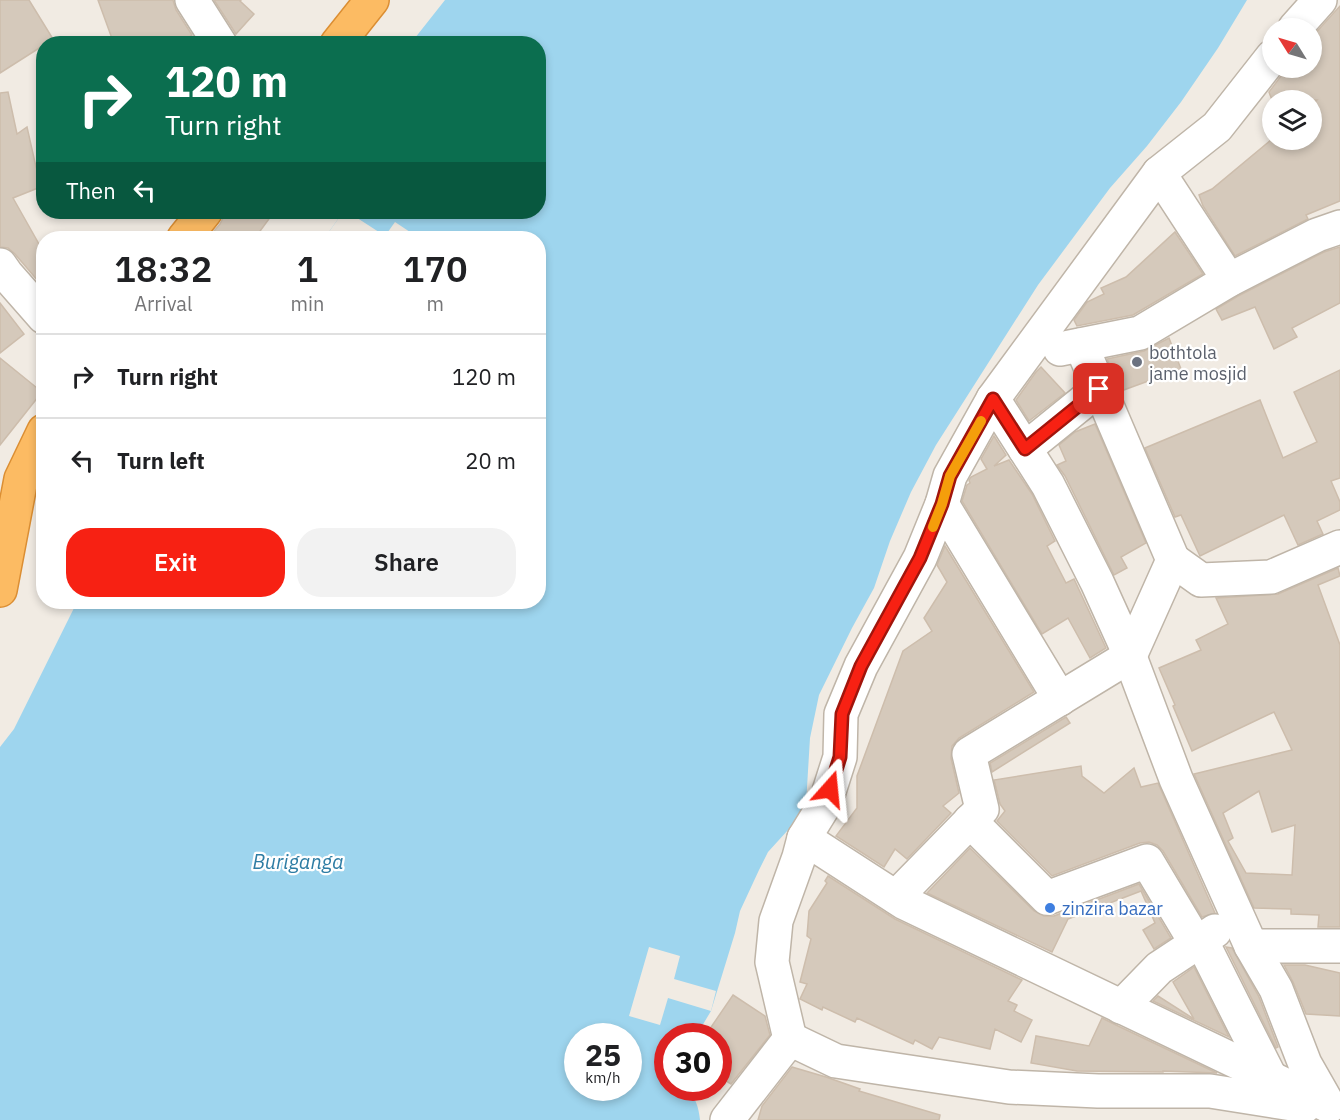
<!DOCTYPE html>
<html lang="en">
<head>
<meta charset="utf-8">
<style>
	:root { --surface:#fff; --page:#f2f2f2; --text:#202124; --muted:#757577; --line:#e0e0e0; --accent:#f72113 }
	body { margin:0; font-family:"IBM Plex Sans",sans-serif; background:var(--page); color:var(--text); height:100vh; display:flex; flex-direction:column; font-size:22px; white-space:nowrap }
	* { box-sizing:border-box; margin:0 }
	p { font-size:20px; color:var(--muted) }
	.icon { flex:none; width:33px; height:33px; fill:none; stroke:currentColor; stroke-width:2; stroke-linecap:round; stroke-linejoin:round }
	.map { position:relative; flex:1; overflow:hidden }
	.panel { position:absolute; left:36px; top:231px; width:510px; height:378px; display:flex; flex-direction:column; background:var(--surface); border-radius:24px; box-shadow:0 3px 9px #0003 }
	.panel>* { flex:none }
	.guide { position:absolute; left:36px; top:36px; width:510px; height:183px; border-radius:24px; box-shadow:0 3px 9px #0003; background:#0b6e4f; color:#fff; overflow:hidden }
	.needle { width:39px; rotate:307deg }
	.fabs { position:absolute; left:1262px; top:18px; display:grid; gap:12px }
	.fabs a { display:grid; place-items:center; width:60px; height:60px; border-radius:50%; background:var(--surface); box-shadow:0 3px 9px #0003; font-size:30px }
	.speed { position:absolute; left:564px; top:1023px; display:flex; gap:12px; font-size:30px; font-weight:700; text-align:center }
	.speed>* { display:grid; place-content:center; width:78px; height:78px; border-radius:50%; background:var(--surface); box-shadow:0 3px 9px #0003; line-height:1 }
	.speed small { font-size:15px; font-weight:400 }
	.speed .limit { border:9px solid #d22; background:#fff; color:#111 }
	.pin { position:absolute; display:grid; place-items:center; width:51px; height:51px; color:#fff; margin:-26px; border-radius:12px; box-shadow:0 3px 9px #0006 }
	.me { position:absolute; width:66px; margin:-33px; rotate:18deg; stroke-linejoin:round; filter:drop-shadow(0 0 4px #0008) }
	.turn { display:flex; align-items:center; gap:21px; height:126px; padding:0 30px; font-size:27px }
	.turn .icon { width:78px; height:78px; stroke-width:2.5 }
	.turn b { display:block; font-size:42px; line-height:51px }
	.then { display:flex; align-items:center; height:57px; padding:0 30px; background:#0003; gap:12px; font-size:22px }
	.eta { display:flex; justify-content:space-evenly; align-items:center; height:102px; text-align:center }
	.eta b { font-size:36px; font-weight:600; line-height:42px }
	.cta { display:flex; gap:12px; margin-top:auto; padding:12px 30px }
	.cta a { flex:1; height:69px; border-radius:24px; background:var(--accent); color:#fff; font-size:24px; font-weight:600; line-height:69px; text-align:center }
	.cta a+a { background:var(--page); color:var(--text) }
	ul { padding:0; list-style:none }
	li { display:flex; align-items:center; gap:18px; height:84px; padding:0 30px; border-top:2px solid var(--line) }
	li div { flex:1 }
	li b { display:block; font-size:22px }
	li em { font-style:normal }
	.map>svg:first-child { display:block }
	.water { fill:#9ed5ee; fill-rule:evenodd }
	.pier { fill:#f1ebe3 }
	.building { fill:#d5c9bb; stroke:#cdbdac; stroke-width:1.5; fill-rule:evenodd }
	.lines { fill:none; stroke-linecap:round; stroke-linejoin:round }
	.minor-casing { stroke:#bfb5a8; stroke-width:36 }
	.highway-casing { stroke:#db8e33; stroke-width:36 }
	.minor { stroke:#fff; stroke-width:33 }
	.highway { stroke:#fcbb63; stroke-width:33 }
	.route-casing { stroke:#a1150c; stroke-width:15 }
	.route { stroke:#f72113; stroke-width:10 }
	.slow { stroke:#f59e0b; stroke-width:10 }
	.worship-dot { fill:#6b7280; stroke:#fff; stroke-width:2 }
	.shop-dot { fill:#3f7fe0; stroke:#fff; stroke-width:2 }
	.labels { text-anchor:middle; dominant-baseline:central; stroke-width:4.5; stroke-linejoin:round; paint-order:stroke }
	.worship-label { font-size:18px; fill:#5b616d; stroke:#fff; text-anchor:start }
	.shop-label { font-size:18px; fill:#366cbe; stroke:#fff; text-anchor:start }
	.water-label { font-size:20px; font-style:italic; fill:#2e7da4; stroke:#fff }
</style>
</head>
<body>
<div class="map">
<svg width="1340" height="1120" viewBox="0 0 1340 1120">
	<rect width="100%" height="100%" fill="#f1ebe3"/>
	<!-- water -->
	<path class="water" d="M445,0H1247L1218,48L1181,102L1147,146L1110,188L1038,285L936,445L911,492L890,541L874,588L852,628L819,695L810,738L806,804L788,830L768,852L759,870L740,911L735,933L711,1011L696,1036H668V1088C672,1088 678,1087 682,1088C695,1091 699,1109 700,1120H0V747L14,729L77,602H538V238H322L326,236L343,212H538V44L411,43ZM578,1036H628V1088H578Z"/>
	<!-- pier -->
	<g class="pier">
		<path d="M343,212H348L385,236L395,222L419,238H330L326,236Z"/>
		<path d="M649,947L680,956L674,979L716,991L711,1011L668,998L660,1025L629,1016Z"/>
	</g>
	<!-- building -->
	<g class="building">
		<path d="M0,0H29L53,39L44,44V45L0,73Z"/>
		<path d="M98,0H173L176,10L192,35L179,44H114Z"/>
		<path d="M214,0H241L240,1L254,14L236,34Z"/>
		<path d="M1340,6V201L1306,215L1308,219L1235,256L1203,206L1199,195L1212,189L1271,140H1311V106L1317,100H1272L1269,92L1287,68H1311V38Z"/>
		<path d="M8,92L17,134L27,127L36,167L43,186L13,198L44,253V288L15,254L8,248L0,247V93Z"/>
		<path d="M226,212H274L255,238H208L220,224Z"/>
		<path d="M1175,232L1203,274L1133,315L1077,326L1074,320L1087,302L1104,294L1101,288L1126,277Z"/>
		<path d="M1340,247V303L1292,328L1297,337L1274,349L1255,307L1222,320L1216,309L1238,296L1324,252Z"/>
		<path d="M0,303L24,334L0,353Z"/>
		<path d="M1169,338L1181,369L1121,391L1107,359L1144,351Z"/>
		<path d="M0,358L42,392L0,445Z"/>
		<path d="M1041,367L1065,393L1029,421L1016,400L1036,372Z"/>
		<path d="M1340,370V478L1331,481L1340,502V510L1317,521L1323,534L1298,545L1284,515L1200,556L1181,515L1175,517L1145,448L1260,400L1283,458L1317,442L1294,392Z"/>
		<path d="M1095,424L1146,543L1121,557L1127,568L1114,575L1065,476L1057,465L1066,461L1059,445L1075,432Z"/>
		<path d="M994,436L1006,455L994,466L1009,460L1032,494L1055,541L1047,546L1066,583L1074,579L1106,648L1090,658L1068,618L1042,634L962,501L967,485L970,483L969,480L971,477L987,469L981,459Z"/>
		<path d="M945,546L1034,692L959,738L952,746L951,758L959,793L943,806L951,813L907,859L895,849L884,867L836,836L857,808V776L903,651L932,631L924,618L947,582L937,565Z"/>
		<path d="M1338,568L1340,576L1318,585L1340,645V927H1318L1319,915L1291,914V909L1254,908L1194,774L1292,750L1274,712L1192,751L1173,706L1175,705L1159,668L1201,650L1196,640L1228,624L1216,598L1278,594ZM1259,791L1272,832L1295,825L1292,875L1246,873L1228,841L1233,838L1223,813Z"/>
		<path d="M1066,717L1070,723L992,772L990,763Z"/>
		<path d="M1081,766L1082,776L1104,793L1134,768L1141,787L1158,783L1215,913L1202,917L1163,851L1157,845L1149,842L1140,843L1052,876L997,821L1005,811L1000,804L994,780Z"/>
		<path d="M970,848L1034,911L1044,916H1054L1139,884L1171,938L1154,949L1143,930L1155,923L1141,891L1068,919L1052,952L927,893Z"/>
		<path d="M828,876L895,919L1022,980L1008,1001L1017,1005L1014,1011L1032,1020L1021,1042L995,1029L990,1049L939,1037L932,1049L915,1040L913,1044L857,1018L855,1022L823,1007L822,1010L800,999L807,984L800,982L811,939L807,936L809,911L827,883L825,881Z"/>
		<path d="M1226,947L1232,948L1259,997L1278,1047L1276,1048Z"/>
		<path d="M1284,965H1305L1340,973V1016L1306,1014L1293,982Z"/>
		<path d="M1194,967L1229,1037L1153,1001L1158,996L1194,1019L1173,982Z"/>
		<path d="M733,995L765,1016L770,1035L731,1084L718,1076V1036H705Z"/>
		<path d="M1102,1018L1116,1025L1217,1073L1163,1071V1072L1077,1071L1031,1063L1036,1036L1089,1046Z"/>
		<path d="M792,1067L826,1077L860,1089L859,1091L940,1115L939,1120H758L762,1106Z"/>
	</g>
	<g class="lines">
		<defs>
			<g id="minor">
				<path d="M192,0L220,44"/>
				<path d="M1295,28L1320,0"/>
				<path d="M1159,173L1229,280"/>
				<path d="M0,265L7,275L44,317"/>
				<path d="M1060,349L1140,333L1229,280L1317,235L1340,227"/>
				<path d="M993,399L1048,485L1097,582L1126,646L1176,779L1251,946L1276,989L1305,1064L1329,1106"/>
				<path d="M1025,449L1099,389"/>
				<path d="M942,504L1060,699"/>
				<path d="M1173,560L1201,580L1271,577L1340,547"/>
				<path d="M970,821L1047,898L1147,861L1196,943"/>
				<path d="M804,838L903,902L1329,1106"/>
				<path d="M896,897L982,809L969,754L1130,656L1173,560L1081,345"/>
				<path d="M1201,940L1271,1079"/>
				<path d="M1251,946H1340"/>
				<path d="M1121,1007L1159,968L1215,931"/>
				<path d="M790,1039L772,962L776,921L799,857L804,838L825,804L840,757L841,714L861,666L920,558L942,504L950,476L993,399L1159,173L1217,127L1272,57"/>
				<path d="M790,1039L836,1061L1009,1087L1098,1091H1210L1305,1106"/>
				<path d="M727,1120L790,1039"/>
			</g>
			<g id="highway">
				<path d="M337,44L372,0"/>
				<path d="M184,238L205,212"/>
				<path d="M0,590L21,479L44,431"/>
			</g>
		</defs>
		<!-- minor casing -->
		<use href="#minor" class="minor-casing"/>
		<!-- highway casing -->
		<use href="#highway" class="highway-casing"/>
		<!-- minor -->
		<use href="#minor" class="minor"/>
		<!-- highway -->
		<use href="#highway" class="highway"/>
	</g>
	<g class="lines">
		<defs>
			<path id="route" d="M830,789L840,757L842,714L861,666L920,558L942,504L950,476L993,399L1025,449L1099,389"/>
		</defs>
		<!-- route casing -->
		<use href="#route" class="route-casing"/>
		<!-- route -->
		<use href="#route" class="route"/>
		<!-- slow -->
		<path class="slow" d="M933,527L942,504L950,476L981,421"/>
	</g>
	<!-- markers -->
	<circle class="worship-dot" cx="1137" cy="362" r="6"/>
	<circle class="shop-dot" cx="1050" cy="908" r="6"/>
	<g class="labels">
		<!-- worship labels -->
		<g class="worship-label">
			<text x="1149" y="352">bothtola<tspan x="1149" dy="21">jame mosjid</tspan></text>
		</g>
		<!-- shop labels -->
		<g class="shop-label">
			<text x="1062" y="908">zinzira bazar</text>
		</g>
		<!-- water labels -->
		<g class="water-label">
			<text x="298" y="861">Buriganga</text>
		</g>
	</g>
</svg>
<div class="fabs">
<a><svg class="needle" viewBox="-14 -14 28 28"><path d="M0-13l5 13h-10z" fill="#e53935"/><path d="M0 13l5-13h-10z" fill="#757577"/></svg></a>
<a><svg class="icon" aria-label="layers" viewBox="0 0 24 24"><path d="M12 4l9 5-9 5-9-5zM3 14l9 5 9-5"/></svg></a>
</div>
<div class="speed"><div>25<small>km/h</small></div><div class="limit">30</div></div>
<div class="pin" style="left:1099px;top:389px;background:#d93025"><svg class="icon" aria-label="arrive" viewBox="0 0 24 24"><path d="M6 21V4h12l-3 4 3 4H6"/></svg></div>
<svg class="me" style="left:830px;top:789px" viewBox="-20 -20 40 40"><path d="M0-17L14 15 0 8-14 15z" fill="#f72113" stroke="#fff" stroke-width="4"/></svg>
<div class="guide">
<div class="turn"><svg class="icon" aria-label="right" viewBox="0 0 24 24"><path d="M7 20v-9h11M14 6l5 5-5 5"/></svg><div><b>120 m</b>Turn right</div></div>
<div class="then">Then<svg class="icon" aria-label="left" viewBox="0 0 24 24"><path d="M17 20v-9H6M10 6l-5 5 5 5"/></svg></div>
</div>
<section class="panel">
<div class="eta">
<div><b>18:32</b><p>Arrival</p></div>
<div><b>1</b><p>min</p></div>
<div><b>170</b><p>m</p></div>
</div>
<ul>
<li><svg class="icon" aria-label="right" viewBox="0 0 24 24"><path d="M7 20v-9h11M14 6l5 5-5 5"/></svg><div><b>Turn right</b></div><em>120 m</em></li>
<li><svg class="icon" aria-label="left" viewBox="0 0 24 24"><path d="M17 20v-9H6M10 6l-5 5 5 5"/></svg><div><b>Turn left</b></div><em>20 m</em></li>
</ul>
<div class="cta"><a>Exit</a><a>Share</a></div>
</section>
</div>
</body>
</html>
